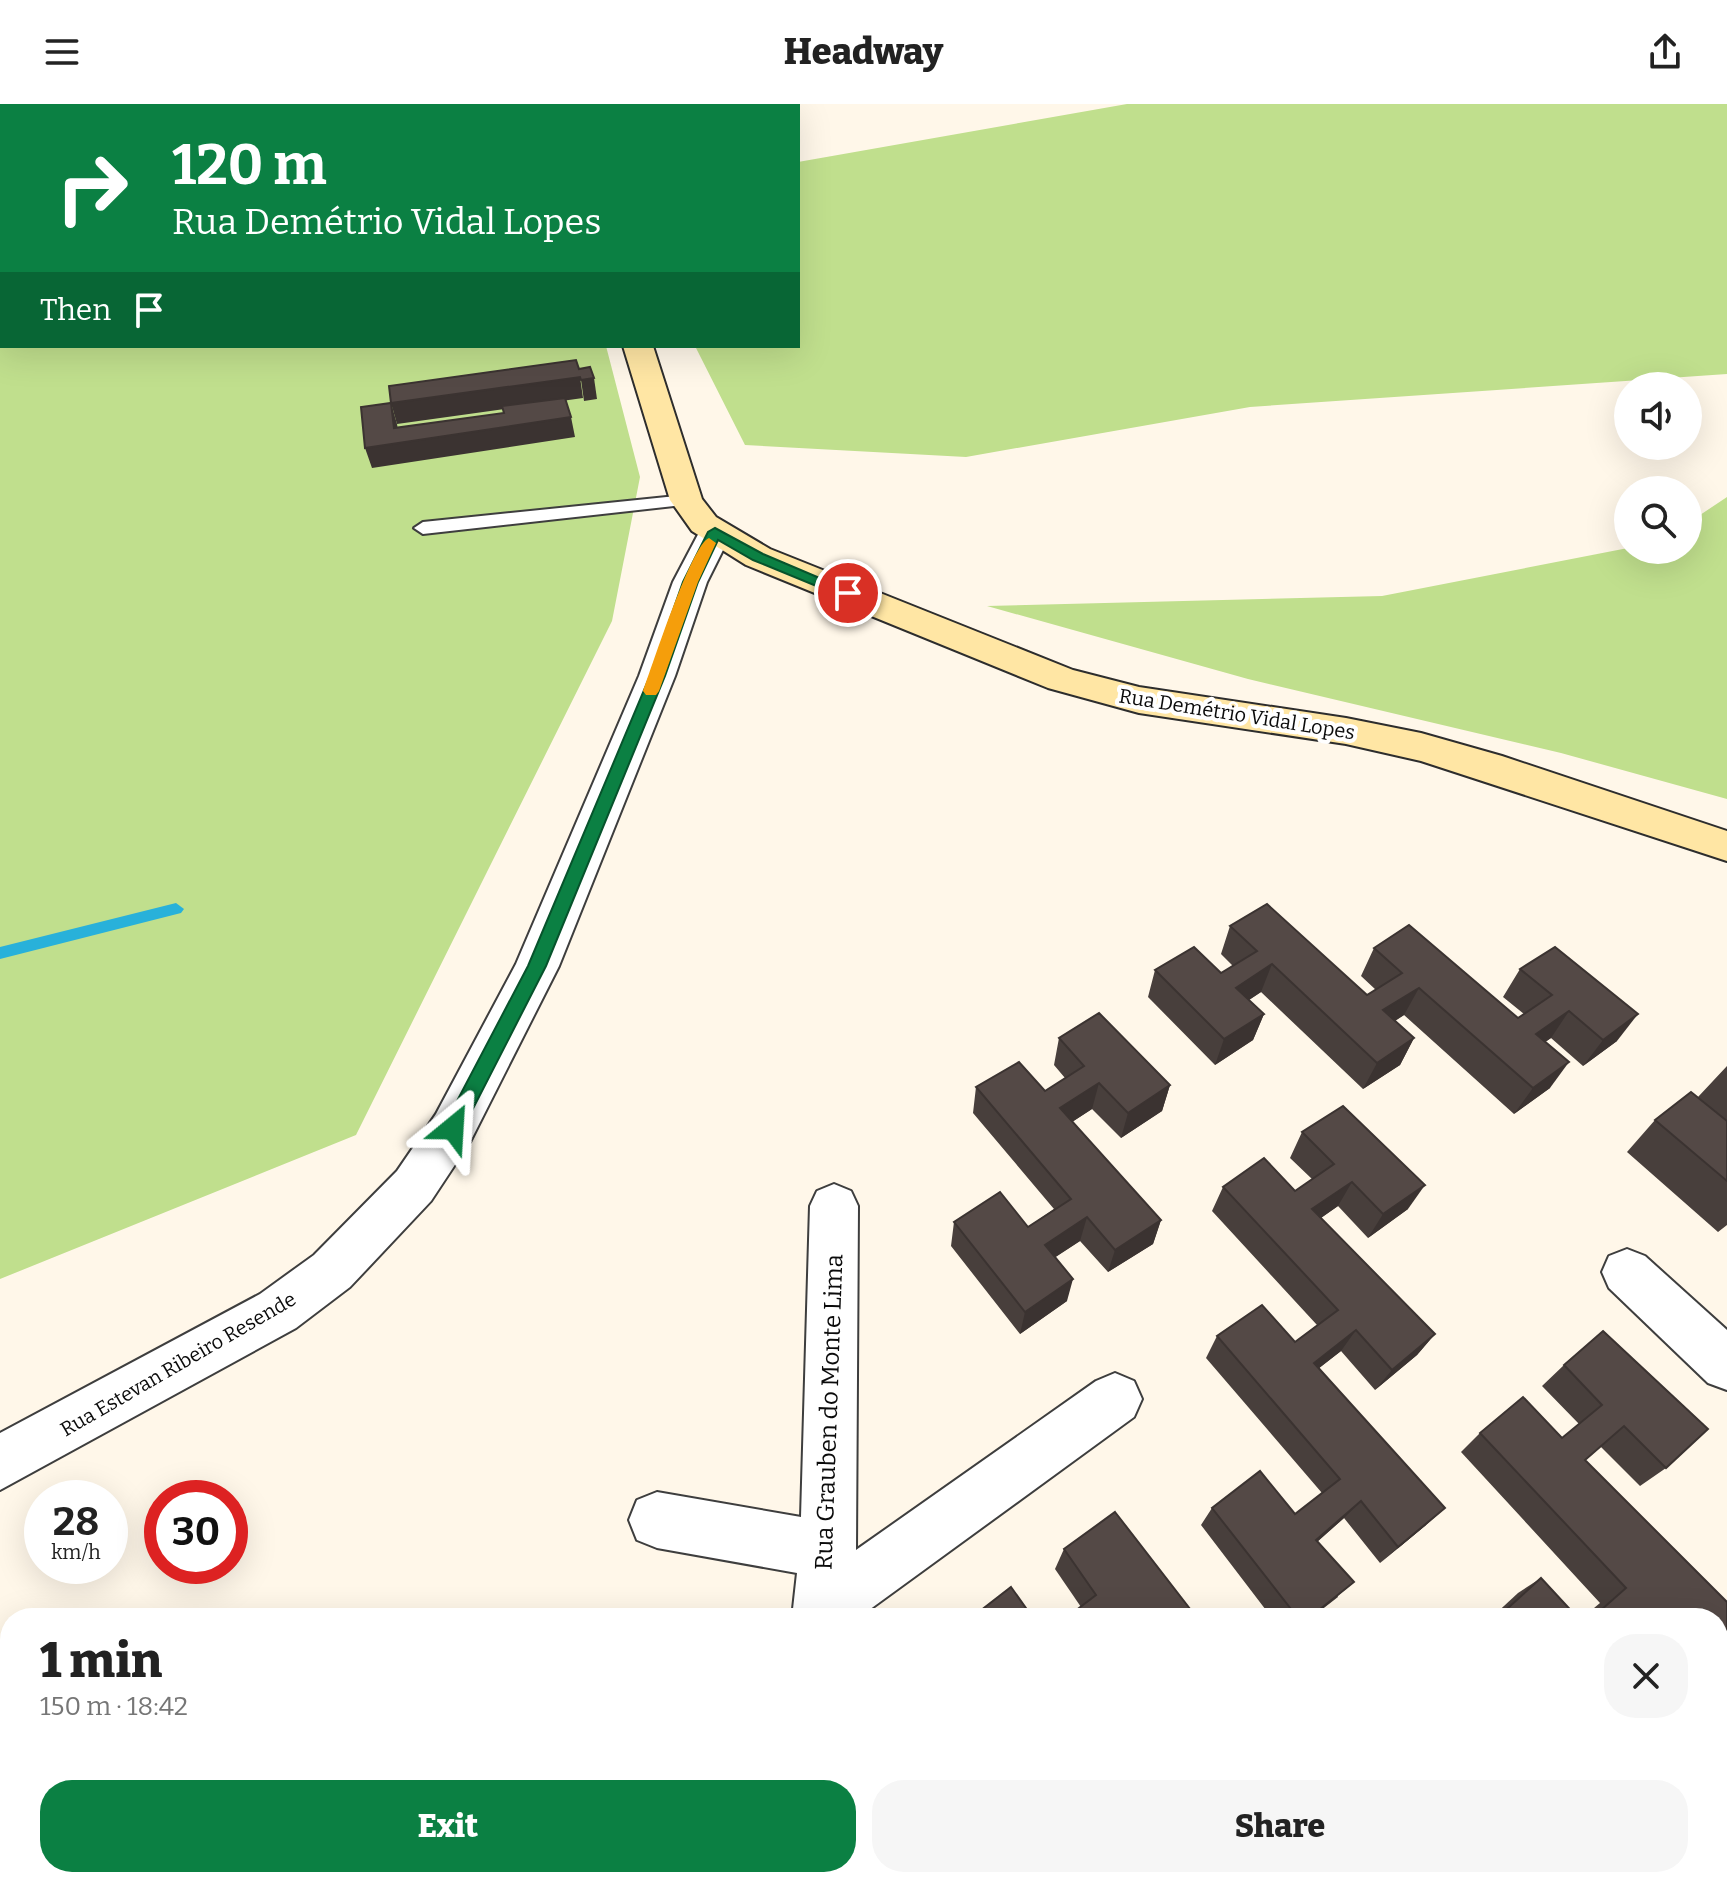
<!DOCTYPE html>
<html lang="en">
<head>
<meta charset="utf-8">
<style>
	:root { --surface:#fff; --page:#f6f6f6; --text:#222; --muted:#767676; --accent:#0b8043 }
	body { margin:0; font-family:Bitter,serif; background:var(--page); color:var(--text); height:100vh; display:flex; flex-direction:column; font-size:30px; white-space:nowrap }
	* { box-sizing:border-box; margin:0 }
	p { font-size:26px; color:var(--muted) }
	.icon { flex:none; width:44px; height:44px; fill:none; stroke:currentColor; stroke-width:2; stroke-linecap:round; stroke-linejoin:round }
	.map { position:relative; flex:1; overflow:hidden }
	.drawer { position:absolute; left:0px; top:1504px; width:1728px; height:280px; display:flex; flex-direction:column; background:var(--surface); border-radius:32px 32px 0 0; box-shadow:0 8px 32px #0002 }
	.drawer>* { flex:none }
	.banner { position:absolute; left:0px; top:0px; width:800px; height:244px; box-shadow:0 8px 32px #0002; background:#0b8043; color:#fff; overflow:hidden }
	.controls { position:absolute; left:1614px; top:268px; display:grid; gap:16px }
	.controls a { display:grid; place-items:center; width:88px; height:88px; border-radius:50%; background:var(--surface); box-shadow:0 8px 32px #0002; font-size:40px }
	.speed { position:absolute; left:24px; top:1376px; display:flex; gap:16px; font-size:40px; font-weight:700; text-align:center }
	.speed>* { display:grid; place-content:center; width:104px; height:104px; border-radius:50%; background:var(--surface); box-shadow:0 8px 32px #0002; line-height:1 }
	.speed small { font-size:20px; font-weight:400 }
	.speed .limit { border:12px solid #d22; background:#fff; color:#111 }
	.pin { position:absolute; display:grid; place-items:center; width:68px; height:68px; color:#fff; margin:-34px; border:4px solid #fff; border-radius:50%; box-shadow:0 2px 8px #0007 }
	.me { position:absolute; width:88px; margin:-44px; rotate:27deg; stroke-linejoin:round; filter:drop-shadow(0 0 6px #0008) }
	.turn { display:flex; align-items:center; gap:28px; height:168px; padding:0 40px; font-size:36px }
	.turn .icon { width:104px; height:104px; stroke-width:2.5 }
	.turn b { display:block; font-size:56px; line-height:68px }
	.then { display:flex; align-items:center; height:76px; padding:0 40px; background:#0003; gap:16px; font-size:30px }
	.round { display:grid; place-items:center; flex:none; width:84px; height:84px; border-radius:32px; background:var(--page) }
	.headline { display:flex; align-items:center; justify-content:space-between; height:136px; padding:0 40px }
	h1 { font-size:48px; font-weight:800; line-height:60px }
	.action { display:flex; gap:16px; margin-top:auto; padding:16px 40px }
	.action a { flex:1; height:92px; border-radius:32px; background:var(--accent); color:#fff; font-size:32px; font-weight:800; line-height:92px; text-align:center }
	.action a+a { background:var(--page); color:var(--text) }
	header { display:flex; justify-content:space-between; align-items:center; height:104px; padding:0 40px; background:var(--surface); font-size:36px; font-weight:800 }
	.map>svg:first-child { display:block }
	.forest { fill:#c0df8d }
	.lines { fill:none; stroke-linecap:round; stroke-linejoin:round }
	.stream { fill:#28b1da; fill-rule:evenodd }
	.lane-casing { stroke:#3e3e3e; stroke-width:4 }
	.street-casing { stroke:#3e3e3e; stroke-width:4 }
	.secondary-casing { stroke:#2d2d2d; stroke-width:4 }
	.lane { fill:#fff; fill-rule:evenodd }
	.street { fill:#fff; fill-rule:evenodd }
	.secondary { fill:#ffe6a4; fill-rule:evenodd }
	.wall { fill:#483f3c }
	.shaded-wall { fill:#3b3331 }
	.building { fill:#544946; stroke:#3b3331; stroke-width:2 }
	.route { fill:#0b8043; stroke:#07532c; stroke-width:2 }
	.slow { fill:#f59e0b }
	.labels { text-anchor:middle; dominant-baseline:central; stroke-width:8; stroke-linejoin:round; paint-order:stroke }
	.street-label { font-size:20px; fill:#0b0b0b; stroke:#fff }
	.near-street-label { font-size:24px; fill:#0b0b0b; stroke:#fff }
</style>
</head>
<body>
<header><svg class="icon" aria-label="menu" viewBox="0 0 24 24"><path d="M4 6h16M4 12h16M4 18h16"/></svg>Headway<svg class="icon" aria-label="share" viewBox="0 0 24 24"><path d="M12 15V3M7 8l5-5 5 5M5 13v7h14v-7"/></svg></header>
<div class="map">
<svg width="1727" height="1784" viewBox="0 0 1727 1784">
	<rect width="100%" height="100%" fill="#fff7e9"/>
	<!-- forest -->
	<g class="forest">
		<path d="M0,0H546L2,2V242H606L640,373L612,517L356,1031L0,1175Z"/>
		<path d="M1127,0H1727V270L1250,303L966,353L745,341L695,242H798V58Z"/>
		<path d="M1727,393V695L1561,649L1248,575L987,502L1382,492L1628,444L1688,446V419Z"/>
	</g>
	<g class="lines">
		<!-- stream -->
		<path class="stream" d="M176,799L184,805L181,809L0,855V843Z"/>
		<defs>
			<g id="lane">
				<rect x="0" y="108" width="2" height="10"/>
				<path d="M686,391L695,396L692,400L423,430L414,424L423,418Z"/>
			</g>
			<g id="street">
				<path d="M2,212V230L0,231V213Z"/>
				<path d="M715,418L727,421L732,428L707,478L675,572L559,862L470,1038L431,1097L350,1183L296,1224L0,1386V1329L260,1190L314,1151L397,1067L436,1010L516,860L639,572L673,478L703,421Z"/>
				<path d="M834,1080L851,1087L858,1102L856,1446L1096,1277L1115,1269L1134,1277L1142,1295L1134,1313L858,1514H792L797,1469L657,1444L637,1436L629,1416L637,1396L657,1388L801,1413L810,1102L817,1087Z"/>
				<path d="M1627,1145L1645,1152L1727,1226V1286L1708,1279L1609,1184L1602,1168L1609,1152Z"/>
				<path d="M764,1774H828L827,1784H763Z"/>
				<path d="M1314,1774H1385L1381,1784H1310Z"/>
			</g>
			<g id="secondary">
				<rect x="551" y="0" width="24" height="2"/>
				<path d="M623,242H653L702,395L716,413L770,445L1073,566L1139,583L1346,614L1421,629L1502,652L1727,727V757L1421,657L1346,640L1139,609L1048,584L746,461L692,427L670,396Z"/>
			</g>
		</defs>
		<!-- lane casing -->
		<use href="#lane" class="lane-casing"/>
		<!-- street casing -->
		<use href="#street" class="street-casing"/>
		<!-- secondary casing -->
		<use href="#secondary" class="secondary-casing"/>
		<!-- lane -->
		<use href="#lane" class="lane"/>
		<!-- street -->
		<use href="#street" class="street"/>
		<!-- secondary -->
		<use href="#secondary" class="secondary"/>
	</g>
	<!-- wall -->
	<g class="wall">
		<path d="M210,0H249L247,2H211Z"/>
		<path d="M1230,822L1367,891L1376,886L1361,872L1374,844L1518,914L1524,910L1503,893L1520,865L1617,937L1583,962L1551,934L1545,938L1550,984L1514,1010L1404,911L1395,917L1414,934L1400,961L1363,985L1261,888L1249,896L1264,910L1253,936L1215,961L1148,893L1155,866L1221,869L1233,862L1221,850Z"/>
		<path d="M1059,934L1170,981L1162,1007L1121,1034L1092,1005L1072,1018L1161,1116L1153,1140L1108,1168L1080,1137L1055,1153L1067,1197L1020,1230L951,1142L954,1118L1028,1123L1054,1105L973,1009L976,983L1045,987L1065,974L1054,961Z"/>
		<path d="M1727,962V1121L1718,1128L1627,1048L1655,1016L1698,993Z"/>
		<path d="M1302,1028L1408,1105L1368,1134L1338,1102L1321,1114L1435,1230L1417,1251L1375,1286L1341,1247L1319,1264L1426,1421L1380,1459L1344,1414L1317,1438L1338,1493L1311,1514H1272L1201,1421L1212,1404L1295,1410L1322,1389L1206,1254L1217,1232L1295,1238L1317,1221L1212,1107L1223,1083L1295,1087L1312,1075L1290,1054Z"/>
		<path d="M1564,1261L1666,1364L1640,1382L1600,1342L1585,1356L1718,1514H1582L1600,1499L1461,1348L1480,1329L1562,1334L1579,1320L1542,1282Z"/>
		<path d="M1064,1445L1197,1514L1081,1503L1055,1465Z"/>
		<path d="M1541,1474L1578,1514H1491L1518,1489Z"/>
		<path d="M1727,1621V1675L1718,1665V1631Z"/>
		<path d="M934,1774H1062L1050,1784H940Z"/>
		<path d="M1105,1774H1163L1152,1784H1112Z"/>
		<path d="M1605,1774H1707L1716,1784H1602L1599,1781Z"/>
	</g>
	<!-- shaded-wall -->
	<g class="shaded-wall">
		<path d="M2,147V170L0,171V148Z"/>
		<path d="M580,273L583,294L397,320L391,299Z"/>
		<path d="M594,274L597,295L584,297L581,276Z"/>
		<path d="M391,299L397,320L400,338L571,313L575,333L372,364L365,344L394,324Z"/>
		<path d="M1272,860L1261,888L1226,911L1236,884Z"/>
		<path d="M1419,884L1404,911L1369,933L1383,906Z"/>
		<path d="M1569,907L1551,934L1518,957L1536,930Z"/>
		<path d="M1264,910L1253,936L1215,961L1224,935Z"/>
		<path d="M1638,910L1617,937L1583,962L1603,936Z"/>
		<path d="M1414,934L1400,961L1363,985L1377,959Z"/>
		<path d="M1569,958L1550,984L1514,1010L1533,984Z"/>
		<path d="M1099,979L1092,1005L1055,1029L1060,1004Z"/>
		<path d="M1170,981L1162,1007L1121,1034L1128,1009Z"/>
		<path d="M1352,1078L1338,1102L1299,1129L1312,1105Z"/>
		<path d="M1425,1081L1408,1105L1368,1134L1383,1110Z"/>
		<path d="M1087,1113L1080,1137L1039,1164L1045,1141Z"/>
		<path d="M1161,1116L1153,1140L1108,1168L1115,1146Z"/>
		<path d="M1073,1175L1067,1197L1020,1230L1025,1208Z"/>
		<path d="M1356,1226L1341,1247L1300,1279L1314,1259Z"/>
		<path d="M1435,1230L1417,1251L1375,1286L1392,1266Z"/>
		<path d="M1361,1397L1344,1414L1301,1452L1316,1436Z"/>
		<path d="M1445,1404L1426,1421L1380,1459L1398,1443Z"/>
		<path d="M1354,1478L1311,1514H1309Z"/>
	</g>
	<!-- building -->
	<g class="building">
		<path d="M607,0H629L630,2H608Z"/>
		<path d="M0,125H2V147L0,148Z"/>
		<path d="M576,256L579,265L590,263L594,274L581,276L580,273L391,299L389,282Z"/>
		<path d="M565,294L571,313L365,344L361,303L391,299L394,324L504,309L502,302Z"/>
		<path d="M1267,800L1367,891L1402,869L1374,844L1409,821L1518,914L1552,891L1520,865L1555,843L1638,910L1603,936L1569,907L1536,930L1569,958L1533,984L1419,884L1383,906L1414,934L1377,959L1272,860L1236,884L1264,910L1224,935L1155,866L1194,843L1221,869L1257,847L1230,822Z"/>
		<path d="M1099,909L1170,981L1128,1009L1099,979L1060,1004L1161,1116L1115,1146L1087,1113L1045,1141L1073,1175L1025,1208L954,1118L1000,1088L1028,1123L1071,1095L976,983L1019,958L1045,987L1084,962L1059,934Z"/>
		<path d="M1691,988L1727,1017V1077L1655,1016Z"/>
		<path d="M1343,1002L1425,1081L1383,1110L1352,1078L1312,1105L1435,1230L1392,1266L1356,1226L1314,1259L1445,1404L1398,1443L1361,1397L1316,1436L1354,1478L1309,1514H1298L1212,1404L1260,1367L1295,1410L1340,1375L1217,1232L1262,1201L1295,1238L1338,1206L1223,1083L1264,1054L1295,1087L1334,1060L1302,1028Z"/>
		<path d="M1603,1227L1708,1325L1666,1364L1624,1322L1585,1356L1727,1498V1525L1718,1533V1514H1655L1650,1509L1645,1514H1592L1626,1484L1480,1329L1523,1293L1562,1334L1602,1301L1564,1261Z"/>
		<path d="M1115,1408L1197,1514H1066L1096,1491L1064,1445Z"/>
		<path d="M1541,1474L1578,1514H1497Z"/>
		<path d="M1011,1483L1033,1514H971Z"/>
		<path d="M942,1774H1062L1050,1784H948Z"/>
		<path d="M1123,1774H1163L1152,1784H1129Z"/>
		<path d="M1621,1774H1707L1716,1784H1624L1618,1777Z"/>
	</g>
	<!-- route -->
	<path class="route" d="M715,424L763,450L855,489L853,493H843L753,456L718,436L698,478L665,572L546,862L460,1030L453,1033L446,1030L443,1024L446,1018L528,862L650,572L683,478L708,428Z"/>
	<!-- slow -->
	<path class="slow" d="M709,434L716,439L698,478L659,587L656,591H646L643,587C652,563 691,441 709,434Z"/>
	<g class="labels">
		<!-- street labels -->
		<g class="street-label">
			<text transform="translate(1237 610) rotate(9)">Rua Demétrio Vidal Lopes</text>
			<text transform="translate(178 1260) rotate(-30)">Rua Estevan Ribeiro Resende</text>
		</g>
		<!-- near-street labels -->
		<g class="near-street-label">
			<text transform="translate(829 1308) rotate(-88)">Rua Grauben do Monte Lima</text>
		</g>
	</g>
</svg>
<div class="controls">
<a><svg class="icon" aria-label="sound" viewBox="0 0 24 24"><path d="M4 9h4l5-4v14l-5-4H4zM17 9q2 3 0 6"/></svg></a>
<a><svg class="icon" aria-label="search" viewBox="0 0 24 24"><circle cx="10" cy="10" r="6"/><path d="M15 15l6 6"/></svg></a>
</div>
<div class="speed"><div>28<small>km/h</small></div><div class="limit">30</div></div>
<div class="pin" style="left:848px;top:489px;background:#d93025"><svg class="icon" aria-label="arrive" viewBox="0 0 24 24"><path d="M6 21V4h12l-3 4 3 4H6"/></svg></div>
<svg class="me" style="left:453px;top:1024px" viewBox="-20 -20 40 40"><path d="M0-17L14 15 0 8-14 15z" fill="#0b8043" stroke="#fff" stroke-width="4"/></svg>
<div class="banner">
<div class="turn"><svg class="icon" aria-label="right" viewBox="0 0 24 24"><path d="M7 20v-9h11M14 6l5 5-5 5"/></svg><div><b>120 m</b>Rua Demétrio Vidal Lopes</div></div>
<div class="then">Then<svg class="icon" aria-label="arrive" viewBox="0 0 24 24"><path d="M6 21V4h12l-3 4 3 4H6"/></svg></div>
</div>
<section class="drawer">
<div class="headline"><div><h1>1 min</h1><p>150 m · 18:42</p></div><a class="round"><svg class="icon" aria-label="close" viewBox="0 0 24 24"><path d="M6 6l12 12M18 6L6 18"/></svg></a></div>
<div class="action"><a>Exit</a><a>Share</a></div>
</section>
</div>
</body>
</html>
